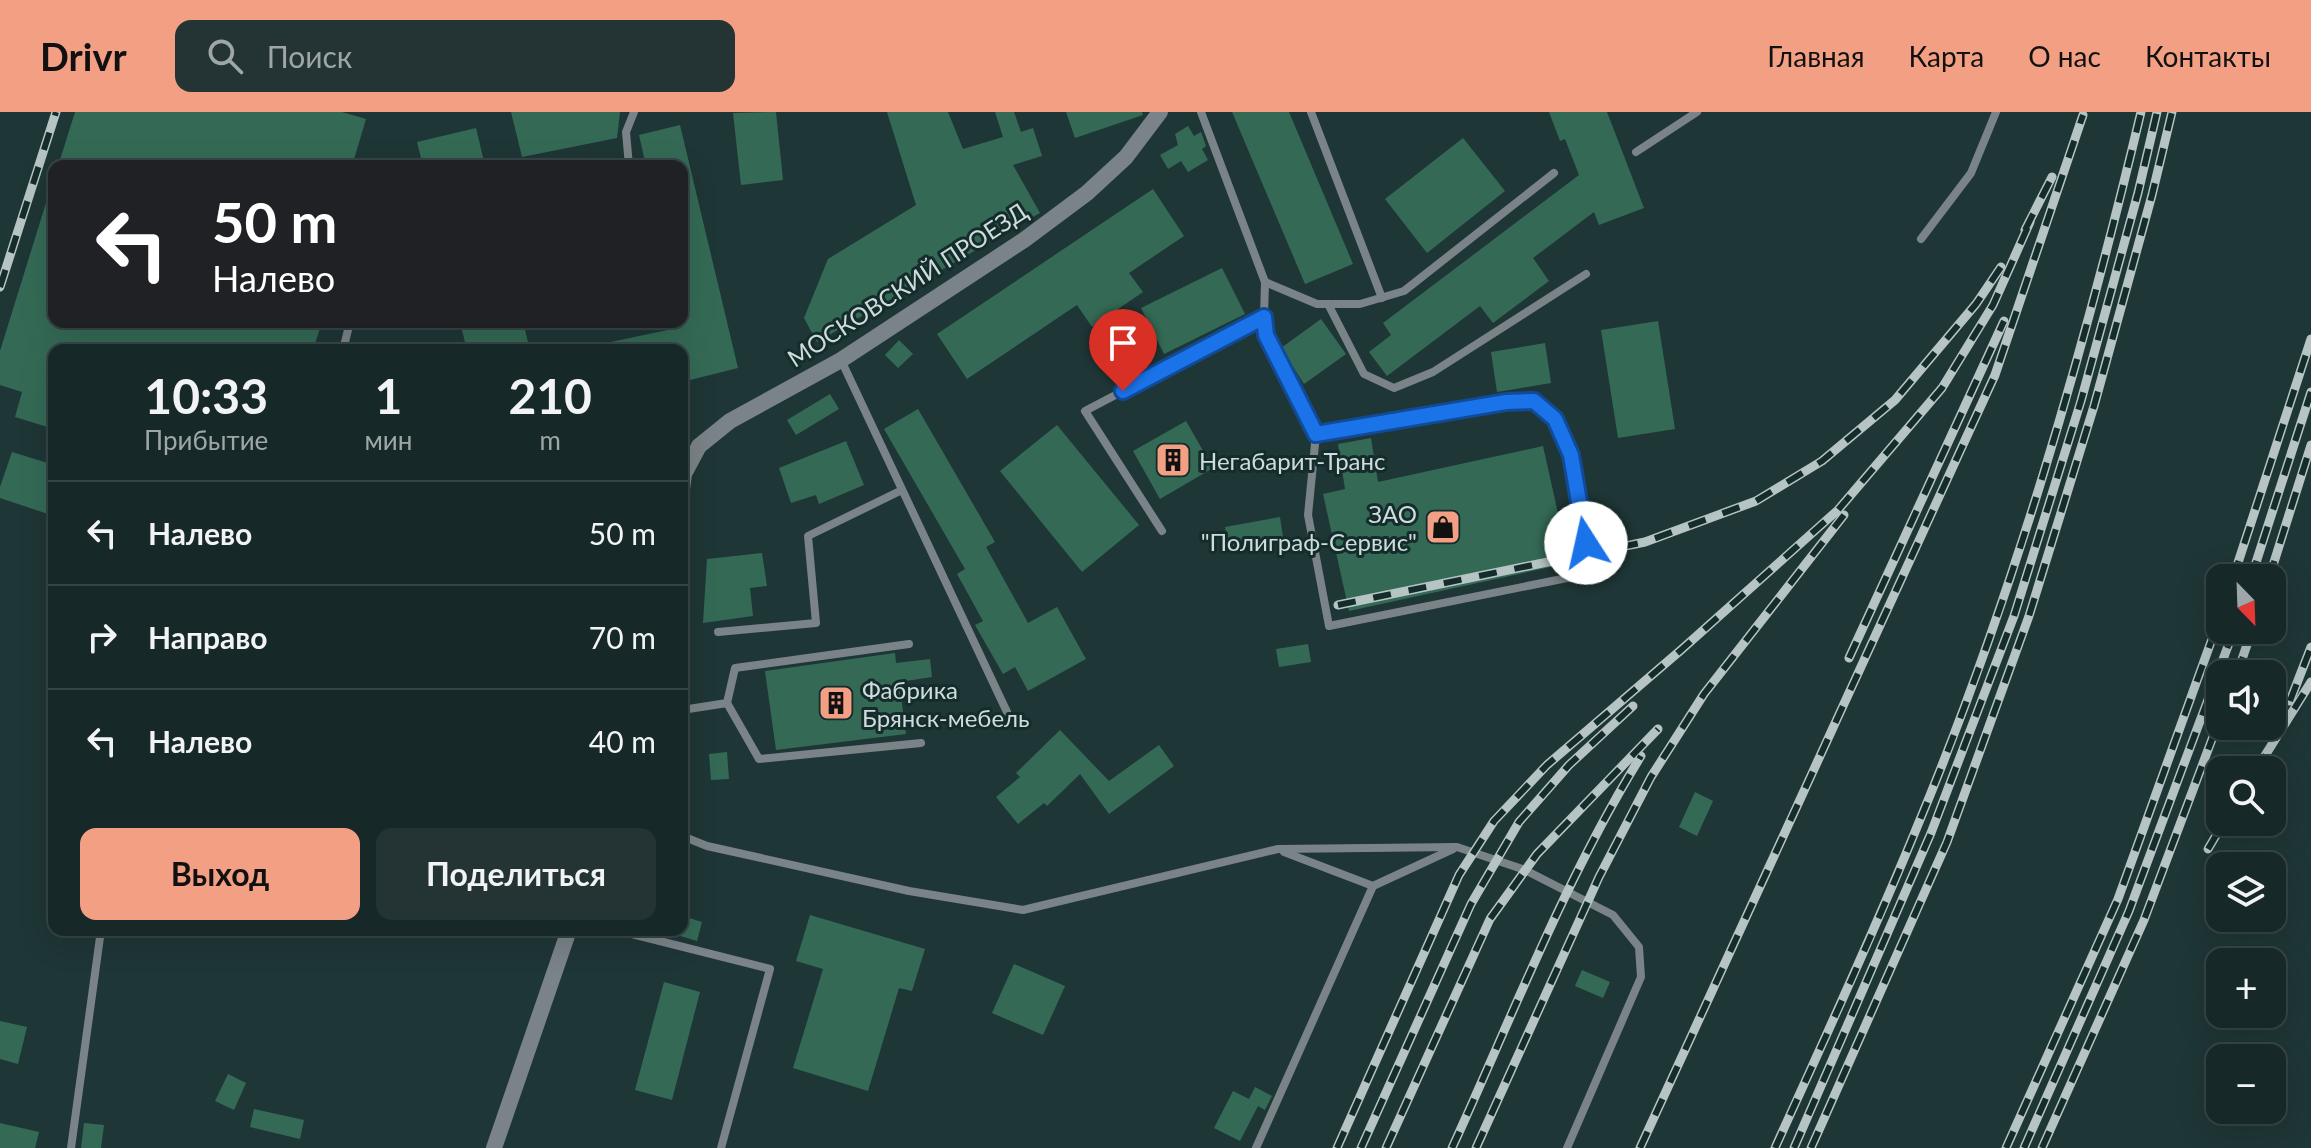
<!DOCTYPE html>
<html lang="ru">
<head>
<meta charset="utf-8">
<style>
	:root { --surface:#172828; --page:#243434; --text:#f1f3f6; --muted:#9ea6a8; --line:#364445; --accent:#f39f83 }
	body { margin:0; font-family:Lato,sans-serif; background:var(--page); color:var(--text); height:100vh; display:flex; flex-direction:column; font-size:30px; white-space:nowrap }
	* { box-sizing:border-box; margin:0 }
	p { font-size:26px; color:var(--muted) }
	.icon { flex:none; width:44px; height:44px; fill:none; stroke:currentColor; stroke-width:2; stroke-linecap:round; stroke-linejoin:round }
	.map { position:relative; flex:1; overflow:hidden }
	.sheet { position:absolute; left:48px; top:232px; width:640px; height:592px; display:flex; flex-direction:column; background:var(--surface); border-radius:16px; box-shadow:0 8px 32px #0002,0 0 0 2px var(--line) }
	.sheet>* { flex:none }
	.banner { position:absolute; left:48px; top:48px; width:640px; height:168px; border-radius:16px; box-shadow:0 8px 32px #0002,0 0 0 2px var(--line); background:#202124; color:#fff; overflow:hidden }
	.needle { width:52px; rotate:157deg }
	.buttons { position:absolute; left:2206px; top:452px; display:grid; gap:16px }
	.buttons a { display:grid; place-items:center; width:80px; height:80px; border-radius:16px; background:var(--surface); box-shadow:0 8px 32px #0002,0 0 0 2px var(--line); font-size:40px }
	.pin { position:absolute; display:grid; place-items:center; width:68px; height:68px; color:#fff; margin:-82px -34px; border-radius:50% 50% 50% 0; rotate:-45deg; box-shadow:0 0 8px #0007 }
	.pin .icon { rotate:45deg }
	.me { position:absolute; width:88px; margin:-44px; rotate:350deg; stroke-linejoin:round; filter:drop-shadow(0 0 6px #0008) }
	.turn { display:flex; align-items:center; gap:28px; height:168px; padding:0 32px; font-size:36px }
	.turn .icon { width:104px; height:104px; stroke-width:2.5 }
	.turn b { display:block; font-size:56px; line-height:68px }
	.eta { display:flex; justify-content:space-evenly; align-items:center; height:136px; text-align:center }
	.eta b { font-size:48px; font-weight:700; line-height:56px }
	.button { display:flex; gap:16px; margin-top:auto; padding:16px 32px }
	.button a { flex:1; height:92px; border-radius:16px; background:var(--accent); color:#111; font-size:32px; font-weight:700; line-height:92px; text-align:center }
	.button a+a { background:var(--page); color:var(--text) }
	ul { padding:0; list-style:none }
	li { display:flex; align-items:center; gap:24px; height:104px; padding:0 32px; border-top:2px solid var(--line) }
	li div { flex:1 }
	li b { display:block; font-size:30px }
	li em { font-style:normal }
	header { display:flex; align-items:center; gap:48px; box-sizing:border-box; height:112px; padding:0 40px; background:var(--accent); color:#111 }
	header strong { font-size:38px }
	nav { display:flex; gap:44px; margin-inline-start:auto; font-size:28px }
	.search { width:560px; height:72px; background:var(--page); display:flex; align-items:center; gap:20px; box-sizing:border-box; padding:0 28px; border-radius:16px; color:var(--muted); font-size:30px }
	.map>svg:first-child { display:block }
	.building { fill:#346a55 }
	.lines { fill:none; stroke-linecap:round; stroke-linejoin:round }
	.service { stroke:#7a8388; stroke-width:8 }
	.tertiary { stroke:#7a8388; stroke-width:16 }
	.rail-casing { stroke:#b6c4c4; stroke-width:9 }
	.rail { stroke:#152c2c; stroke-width:6; stroke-dasharray:18; stroke-linecap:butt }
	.route-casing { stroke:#114b97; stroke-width:20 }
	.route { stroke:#1a73e8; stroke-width:14 }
	.labels { text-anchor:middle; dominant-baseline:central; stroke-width:6; stroke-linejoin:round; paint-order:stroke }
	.street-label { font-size:24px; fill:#cfdcdc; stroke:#152c2c }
	.poi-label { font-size:24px; fill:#cfdcdc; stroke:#152c2c; text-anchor:start }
</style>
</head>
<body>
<header>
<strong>Drivr</strong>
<div class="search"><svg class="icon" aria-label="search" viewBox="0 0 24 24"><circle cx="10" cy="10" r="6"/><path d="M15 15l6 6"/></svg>Поиск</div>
<nav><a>Главная</a><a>Карта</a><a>О нас</a><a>Контакты</a></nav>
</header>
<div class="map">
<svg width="2311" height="1036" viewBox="0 0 2311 1036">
	<rect width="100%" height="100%" fill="#1f3636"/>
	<!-- building -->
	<g class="building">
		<path d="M75,0H342L366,7L352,54H58Z"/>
		<path d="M511,0H620L617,26L522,45Z"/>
		<path d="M776,0L783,68L741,73L733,1Z"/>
		<path d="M887,0H948L963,37L1003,25L995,0H1014L1021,20L1033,16L1042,44L1013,53L1040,101L817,230L804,206L828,147L916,93Z"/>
		<path d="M1066,0H1142L1143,3L1075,26Z"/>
		<path d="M1232,0H1289L1353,152L1305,172Z"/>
		<path d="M1549,0H1607L1644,96L1599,113L1594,100L1533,146L1549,169L1493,211L1480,194L1387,264L1369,240L1391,223L1383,211L1579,63L1565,27L1560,29Z"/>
		<path d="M680,13L738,256L682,270V238H607L606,231L682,215V54H646L639,23Z"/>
		<path d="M1188,14L1194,24L1201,20L1206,34L1202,37L1208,48L1188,60L1181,49L1168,57L1160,43L1178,33L1175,22Z"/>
		<path d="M476,16L485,54H423L417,30Z"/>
		<path d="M1463,26L1505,79L1427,141L1385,87Z"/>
		<path d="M1153,77L1184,124L1129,161L1143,180L1092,215L1077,193L967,267L937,222Z"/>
		<path d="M50,78L54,79V210H322L313,238H54V317L15,305L22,280L0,273V239Z"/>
		<path d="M1222,156L1245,202L1164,242L1141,196Z"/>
		<path d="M1321,207L1346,242L1304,272L1281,236Z"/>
		<path d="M1658,209L1675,317L1618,326L1601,218Z"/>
		<path d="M460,210H523L530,238H467Z"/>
		<path d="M899,228L913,242L898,256L885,243Z"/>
		<path d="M1545,231L1551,271L1497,280L1491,240Z"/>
		<path d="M830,282L839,297L796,323L787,308Z"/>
		<path d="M918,297L995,430L986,435L1028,511L1057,495L1086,547L1028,579L1015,555L1003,562L975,513L983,509L957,462L965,457L884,317Z"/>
		<path d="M1186,309L1213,356L1160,387L1133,339Z"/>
		<path d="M1057,313L1139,413L1082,460L1000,359Z"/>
		<path d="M1371,326L1378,370L1543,334L1569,451L1349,499L1323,382L1345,377L1338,332Z"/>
		<path d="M846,329L864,373L819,392L816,383L791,391L779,356Z"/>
		<path d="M12,340L54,353V404L0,386V375Z"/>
		<path d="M1280,405L1283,425L1229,435L1225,415Z"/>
		<path d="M762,441L767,474L750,476L753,504L703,511L707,447Z"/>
		<path d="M1308,532L1311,550L1279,555L1276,537Z"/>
		<path d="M895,541L896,551L930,547L932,565L899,570L906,622L776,638L765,559Z"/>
		<path d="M1060,618L1109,669L1159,633L1174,654L1109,702L1080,662L1047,694L1044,691L1018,712L996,685L1020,665L1016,661Z"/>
		<path d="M727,640L729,667L711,668L709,642Z"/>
		<path d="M1695,680L1713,689L1697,724L1679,715Z"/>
		<path d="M810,803L925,837L912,879L899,876L868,979L793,956L823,857L796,849Z"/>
		<path d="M683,804L702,810L697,829L677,823L679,818H682Z"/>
		<path d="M1014,852L1065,874L1043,923L992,901Z"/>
		<path d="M1582,858L1610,870L1603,886L1575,874Z"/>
		<path d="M664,870L700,880L672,988L635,978Z"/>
		<path d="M0,909L27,915L18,952L0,947Z"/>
		<path d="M228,962L246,971L234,998L215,989Z"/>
		<path d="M1255,975L1272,984L1265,998L1258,994L1240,1029L1214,1016L1233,979L1249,987Z"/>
		<path d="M254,997L304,1008L300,1027L250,1015Z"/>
		<path d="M0,1011L39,1020L35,1036H0Z"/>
		<path d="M84,1011L104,1013L101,1036H81Z"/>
	</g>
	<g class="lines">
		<!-- service -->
		<g class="service">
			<path d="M1201,0L1265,170L1264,205L1266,223L1316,322L1308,403L1329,514L1572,465"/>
			<path d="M1311,0L1382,186"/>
			<path d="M1636,40L1697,0"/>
			<path d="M629,54L626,20L634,0"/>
			<path d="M1921,127L1971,61L1996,0"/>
			<path d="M1265,170L1317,192H1360L1404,179L1554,61"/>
			<path d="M1328,192L1364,262L1394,276L1433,260L1586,162"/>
			<path d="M1108,215L1142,269"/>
			<path d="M343,238L350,210"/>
			<path d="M841,248L1007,600"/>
			<path d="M1316,322L1506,290L1534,289L1555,307L1571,343L1586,431"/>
			<path d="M1162,419L1085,299L1264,205"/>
			<path d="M718,520L816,511L808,424L902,378"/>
			<path d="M727,591L735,556L909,532"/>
			<path d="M682,598L727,591L759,647L921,631"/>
			<path d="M682,724L707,734L909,779L1023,798L1278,737L1457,735L1525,758L1613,803L1639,835L1641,865L1567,1036"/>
			<path d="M1284,740L1373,774"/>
			<path d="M616,818L770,857L721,1036"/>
			<path d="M71,1036L101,818"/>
			<path d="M1256,1036L1373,774L1453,737"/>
		</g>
		<!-- tertiary -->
		<g class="tertiary">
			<path d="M682,377L684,362L699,334L730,309L841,248L1024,128L1087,81L1126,45L1160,0"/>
			<path d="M494,1036L569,818"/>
		</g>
		<defs>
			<g id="rail">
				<path d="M2025,118L2052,65"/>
				<path d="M0,175L56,0"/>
				<path d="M2233,466L2311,227"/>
				<path d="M2251,466L2311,280"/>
				<path d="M2269,466L2311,333"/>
				<path d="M1338,493L1645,430L1756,389L1822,349L1895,288L1976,192L2001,155"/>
				<path d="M1849,546L2004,209"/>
				<path d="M2237,562L2252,518"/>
				<path d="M2290,589L2311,535"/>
				<path d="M2256,658L2311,570"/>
				<path d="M2208,737L2224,710"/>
				<path d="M1337,1036L1459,763L1494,709L1547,653L1681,538L1838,398L1942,276L1993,193L2030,110"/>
				<path d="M1361,1036L1471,792L1519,710L1569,653L1633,594"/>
				<path d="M1386,1036L1490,807L1537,742L1658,617"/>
				<path d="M1452,1036C1512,905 1565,767 1641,644"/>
				<path d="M1476,1036L1599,765L1651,665L1704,582L1844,403"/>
				<path d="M1640,1036L1995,263L2083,3"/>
				<path d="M1775,1036C1823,930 1873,823 1917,715C2013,485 2083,243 2141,0"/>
				<path d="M1794,1036L1931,721L2014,504L2081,289L2138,81L2157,0"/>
				<path d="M1811,1036L1947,730L2029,504L2094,294L2152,83L2172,0"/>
				<path d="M2006,1036L2118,787L2220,505"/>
				<path d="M2024,1036L2129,799L2234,518"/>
				<path d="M2042,1036L2144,808L2220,606"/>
			</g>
		</defs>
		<!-- rail casing -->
		<use href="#rail" class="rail-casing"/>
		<!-- rail -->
		<use href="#rail" class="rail"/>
	</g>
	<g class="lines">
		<defs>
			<path id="route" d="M1123,279L1264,205L1266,223L1316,322L1506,290L1534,289L1555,307L1571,343L1586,431"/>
		</defs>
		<!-- route casing -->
		<use href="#route" class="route-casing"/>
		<!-- route -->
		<use href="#route" class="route"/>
	</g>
	<!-- icons -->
	<defs>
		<symbol id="building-square" viewBox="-11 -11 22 22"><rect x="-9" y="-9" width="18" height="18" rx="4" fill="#f39f83" stroke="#152c2c"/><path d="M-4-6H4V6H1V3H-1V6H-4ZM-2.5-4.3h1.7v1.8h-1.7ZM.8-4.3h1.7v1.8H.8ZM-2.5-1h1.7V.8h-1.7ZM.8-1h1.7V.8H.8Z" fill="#111"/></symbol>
		<symbol id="shop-square" viewBox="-11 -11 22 22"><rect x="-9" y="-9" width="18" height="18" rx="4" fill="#f39f83" stroke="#152c2c"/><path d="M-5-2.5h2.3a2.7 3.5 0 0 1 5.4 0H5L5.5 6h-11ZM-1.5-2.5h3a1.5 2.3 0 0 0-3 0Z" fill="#111"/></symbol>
	</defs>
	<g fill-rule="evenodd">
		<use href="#building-square" x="1153" y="328" width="40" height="40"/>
		<use href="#shop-square" x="1423" y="395" width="40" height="40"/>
		<use href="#building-square" x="816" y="571" width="40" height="40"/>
	</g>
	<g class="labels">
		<!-- street labels -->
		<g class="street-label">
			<text transform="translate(907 172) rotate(-33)">МОСКОВСКИЙ ПРОЕЗД</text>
		</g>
		<!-- poi labels -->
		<g class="poi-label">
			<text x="1199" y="348">Негабарит-Транс</text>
			<text x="1417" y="401" text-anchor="end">ЗАО<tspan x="1417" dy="28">"Полиграф-Сервис"</tspan></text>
			<text x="862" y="577">Фабрика<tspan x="862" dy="28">Брянск-мебель</tspan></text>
		</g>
	</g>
</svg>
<div class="buttons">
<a><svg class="needle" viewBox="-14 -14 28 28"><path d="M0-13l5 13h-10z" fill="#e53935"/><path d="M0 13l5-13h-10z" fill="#9ea6a8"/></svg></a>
<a><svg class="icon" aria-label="sound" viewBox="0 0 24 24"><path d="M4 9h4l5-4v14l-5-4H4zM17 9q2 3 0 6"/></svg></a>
<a><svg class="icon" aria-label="search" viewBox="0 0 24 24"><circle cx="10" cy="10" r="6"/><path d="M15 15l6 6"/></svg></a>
<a><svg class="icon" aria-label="layers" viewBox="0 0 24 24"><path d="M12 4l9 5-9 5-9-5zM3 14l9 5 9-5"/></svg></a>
<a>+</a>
<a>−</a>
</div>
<div class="pin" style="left:1123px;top:279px;background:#d93025"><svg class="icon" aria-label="arrive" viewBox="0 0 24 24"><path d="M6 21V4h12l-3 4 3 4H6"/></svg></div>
<svg class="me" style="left:1586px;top:431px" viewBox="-20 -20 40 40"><circle r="19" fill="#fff"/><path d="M0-13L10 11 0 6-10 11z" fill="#1a73e8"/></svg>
<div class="banner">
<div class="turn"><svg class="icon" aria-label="left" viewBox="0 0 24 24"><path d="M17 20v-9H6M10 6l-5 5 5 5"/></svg><div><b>50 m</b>Налево</div></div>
</div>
<section class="sheet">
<div class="eta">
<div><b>10:33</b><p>Прибытие</p></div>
<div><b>1</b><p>мин</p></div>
<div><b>210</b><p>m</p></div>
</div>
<ul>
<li><svg class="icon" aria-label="left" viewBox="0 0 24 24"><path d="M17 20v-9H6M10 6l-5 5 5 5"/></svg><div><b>Налево</b></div><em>50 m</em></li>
<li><svg class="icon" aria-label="right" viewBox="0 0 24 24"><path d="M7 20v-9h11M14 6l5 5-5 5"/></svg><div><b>Направо</b></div><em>70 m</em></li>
<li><svg class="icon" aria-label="left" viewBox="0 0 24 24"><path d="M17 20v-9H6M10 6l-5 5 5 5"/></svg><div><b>Налево</b></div><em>40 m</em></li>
</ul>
<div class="button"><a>Выход</a><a>Поделиться</a></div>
</section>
</div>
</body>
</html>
